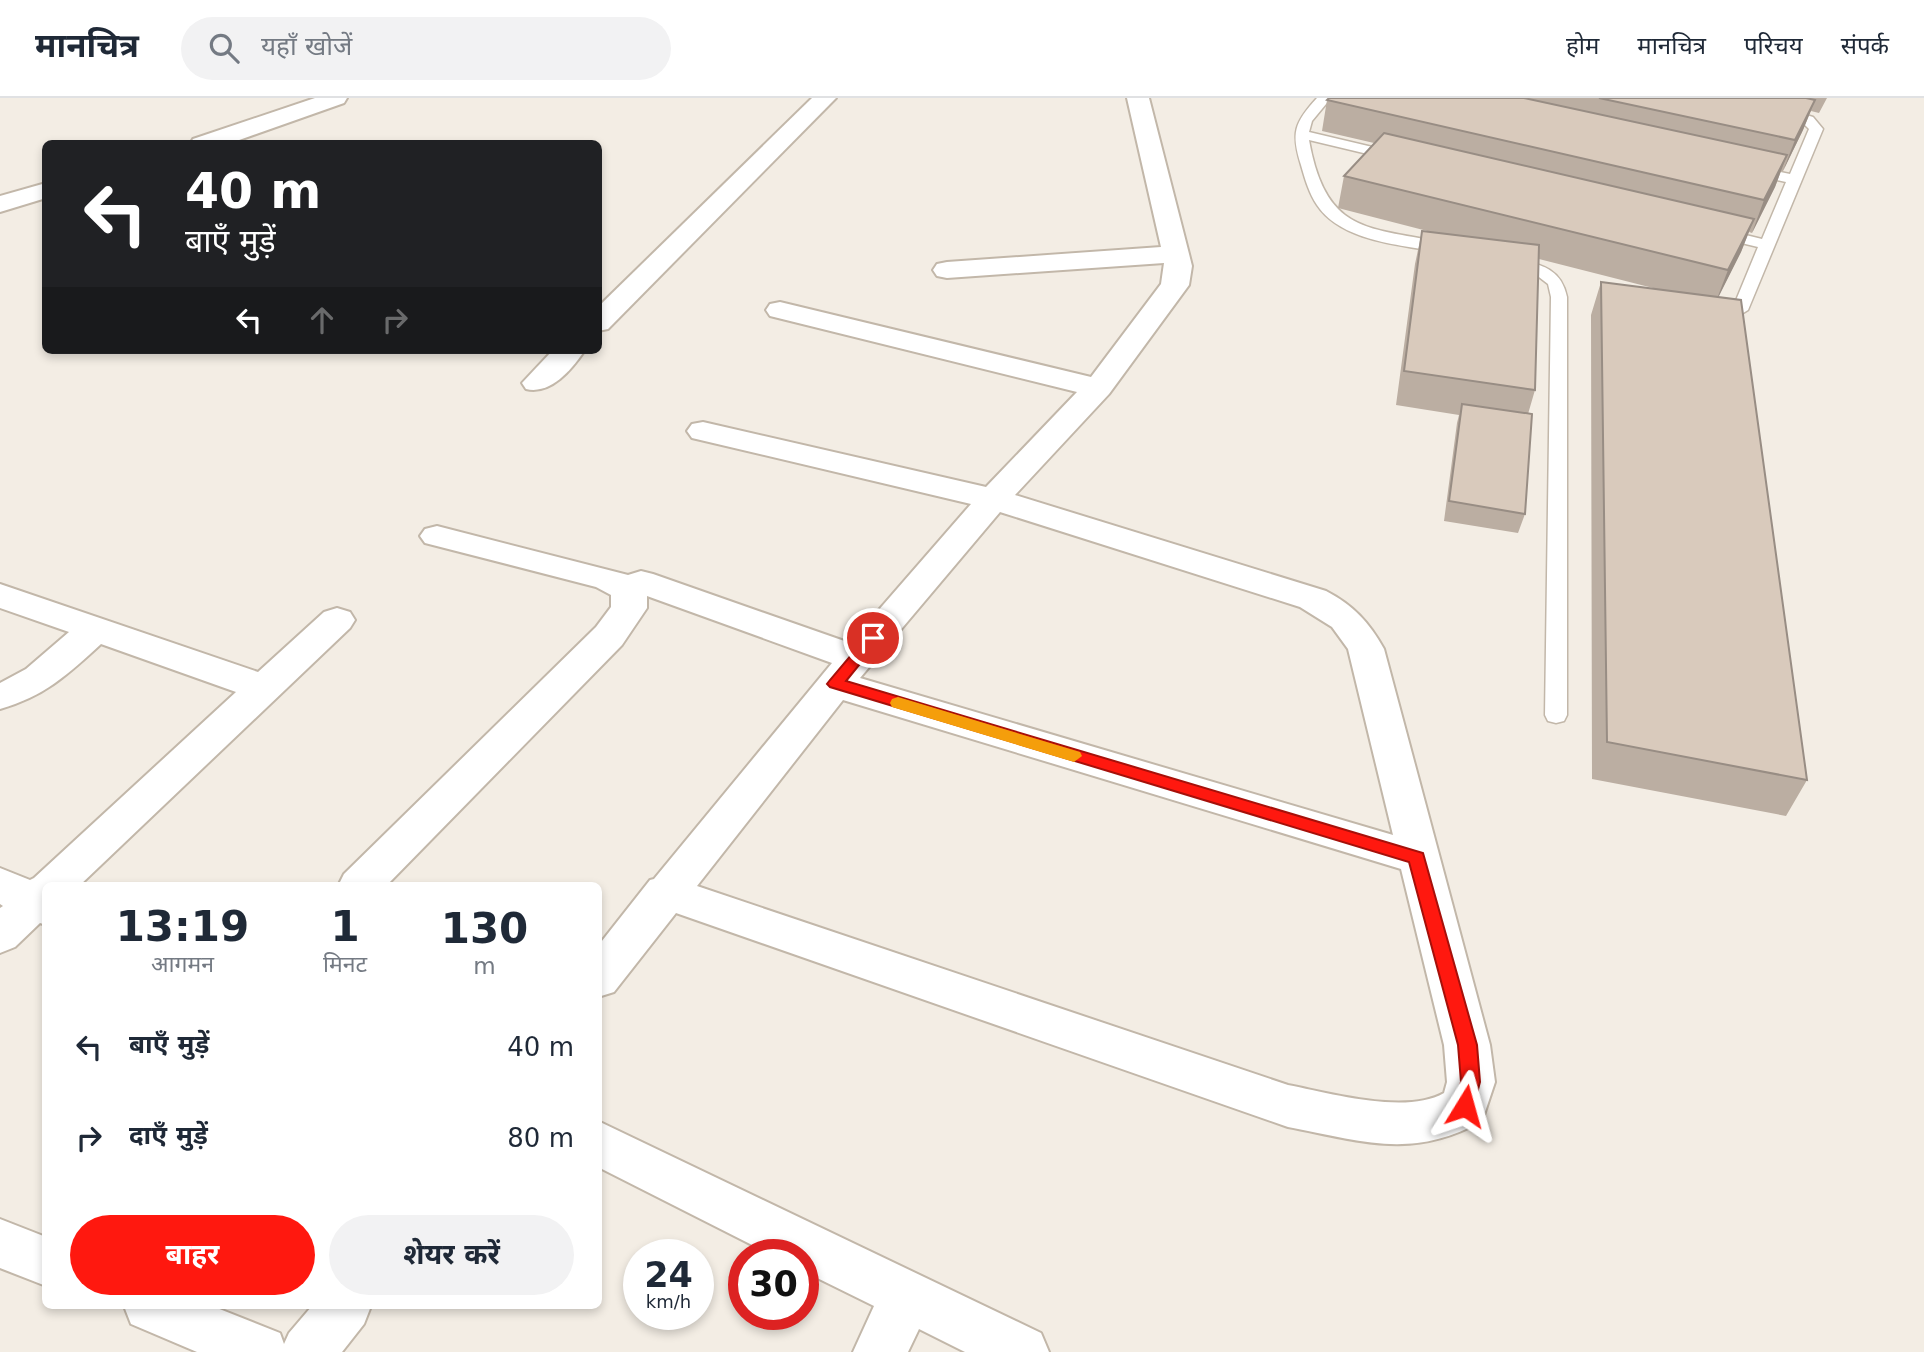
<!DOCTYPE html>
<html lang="hi">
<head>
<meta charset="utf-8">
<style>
	:root { --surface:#fff; --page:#f2f2f3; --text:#1f2937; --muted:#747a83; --line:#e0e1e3; --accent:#ff180f }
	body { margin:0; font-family:"DejaVu Sans","Noto Sans Devanagari",sans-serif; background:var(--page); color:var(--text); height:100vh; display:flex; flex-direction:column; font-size:26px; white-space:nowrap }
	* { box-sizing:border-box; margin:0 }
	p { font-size:23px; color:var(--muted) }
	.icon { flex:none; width:38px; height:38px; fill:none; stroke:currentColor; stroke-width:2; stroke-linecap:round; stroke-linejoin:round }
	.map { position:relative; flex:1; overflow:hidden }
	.drawer { position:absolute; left:42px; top:784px; width:560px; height:427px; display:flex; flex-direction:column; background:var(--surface); border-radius:10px; box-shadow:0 4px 10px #0003 }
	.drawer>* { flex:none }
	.hud { position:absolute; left:42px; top:42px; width:560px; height:214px; border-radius:10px; box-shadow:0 4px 10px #0003; background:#202124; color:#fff; overflow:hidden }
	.speed { position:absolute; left:623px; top:1141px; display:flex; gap:14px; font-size:35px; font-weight:700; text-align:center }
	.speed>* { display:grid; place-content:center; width:91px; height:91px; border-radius:50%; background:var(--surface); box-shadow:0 4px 10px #0003; line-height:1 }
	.speed small { font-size:18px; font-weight:400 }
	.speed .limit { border:10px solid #d22; background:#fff; color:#111 }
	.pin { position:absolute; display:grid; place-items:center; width:60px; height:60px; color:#fff; margin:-30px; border:4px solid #fff; border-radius:50%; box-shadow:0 2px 7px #0007 }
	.me { position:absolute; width:77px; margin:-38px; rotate:8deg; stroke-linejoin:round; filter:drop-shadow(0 0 5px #0008) }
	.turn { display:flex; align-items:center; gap:24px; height:147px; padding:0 28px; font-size:32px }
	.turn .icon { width:91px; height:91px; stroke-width:2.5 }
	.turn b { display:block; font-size:49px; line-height:60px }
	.lanes { display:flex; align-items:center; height:66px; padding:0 28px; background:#0003; justify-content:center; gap:35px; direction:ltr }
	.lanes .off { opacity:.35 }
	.eta { display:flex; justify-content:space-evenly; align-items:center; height:119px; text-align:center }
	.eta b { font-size:42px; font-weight:700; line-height:49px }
	.primary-button { display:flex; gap:14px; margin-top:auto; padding:14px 28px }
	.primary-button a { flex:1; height:80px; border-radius:42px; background:var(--accent); color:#fff; font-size:28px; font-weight:700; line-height:80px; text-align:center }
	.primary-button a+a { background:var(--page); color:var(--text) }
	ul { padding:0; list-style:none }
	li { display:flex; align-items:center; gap:21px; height:91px; padding:0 28px }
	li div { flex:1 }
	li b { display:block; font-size:26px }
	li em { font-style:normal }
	header { display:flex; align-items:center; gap:42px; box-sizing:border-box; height:98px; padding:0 35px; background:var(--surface); border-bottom:2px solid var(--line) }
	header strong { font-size:33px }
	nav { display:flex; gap:38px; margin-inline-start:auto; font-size:24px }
	.search { width:490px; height:63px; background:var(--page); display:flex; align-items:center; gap:18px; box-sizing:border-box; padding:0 24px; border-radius:38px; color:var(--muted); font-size:26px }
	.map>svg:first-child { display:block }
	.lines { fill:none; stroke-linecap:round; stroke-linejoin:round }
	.lane-casing { stroke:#c2b7a9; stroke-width:3 }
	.street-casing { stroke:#c2b7a9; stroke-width:4 }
	.lane { fill:#fff; fill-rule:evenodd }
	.street { fill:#fff; fill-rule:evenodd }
	.wall { fill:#bbaea2 }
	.shaded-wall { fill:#988d84 }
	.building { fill:#d9cabc; stroke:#988d84; stroke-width:2 }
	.route { fill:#ff180f; stroke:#a6100a; stroke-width:2 }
	.slow { fill:#f59e0b }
</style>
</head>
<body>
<header>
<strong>मानचित्र</strong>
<div class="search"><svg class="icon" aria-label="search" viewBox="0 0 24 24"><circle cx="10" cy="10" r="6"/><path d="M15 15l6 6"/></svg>यहाँ खोजें</div>
<nav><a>होम</a><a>मानचित्र</a><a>परिचय</a><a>संपर्क</a></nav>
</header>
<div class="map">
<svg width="1924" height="1254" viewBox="0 0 1924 1254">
	<rect width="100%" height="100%" fill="#f3ede4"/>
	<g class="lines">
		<defs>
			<g id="lane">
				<path d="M1317,0H1331L1312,23L1309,34L1402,56L1404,59L1397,63L1309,42C1327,143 1374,127 1456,148L1458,151L1456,154L1450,156C1408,147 1343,146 1317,107C1309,95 1305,81 1301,67C1291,35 1294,25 1317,0Z"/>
				<path d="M1780,9L1813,19L1823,31L1748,212L1740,217L1732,212L1758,149L1712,138L1709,135L1717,130L1762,141L1786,84L1746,75L1744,72L1751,68L1790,76L1809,31L1803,25L1775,16L1773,13Z"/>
				<path d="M1510,159C1537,166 1561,168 1567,199V617L1564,623L1556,625L1548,623L1545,617L1551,199L1548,186L1535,176L1504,167L1502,164Z"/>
			</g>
			<g id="street">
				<path d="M315,0H347L344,5L228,46H190L193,41Z"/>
				<path d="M812,0H836L608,231L598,233V209Z"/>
				<path d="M1127,0H1149L1189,156L1192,168L1189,187L1109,296L1015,397L1326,493C1353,507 1369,524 1384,551L1490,947L1495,984L1482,1023C1412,1062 1362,1043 1288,1029L676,815L614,894L598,899V848L650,782L654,781L832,565L647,498V510L622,547L386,788H338L344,776L596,529L611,509V497L596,489L425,445L420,438L425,431L437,428L628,477L641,473L653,476L850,545L971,406L692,340L687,333L692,326L703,324L986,389L1077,294L770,218L766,212L770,206L780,204L1091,279L1161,186L1164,165L947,180L937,178L933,172L937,166L947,164L1161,149ZM1000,414L1300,509L1332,529L1348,551L1393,737L860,580ZM843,602L1401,771L1444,947L1447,984L1444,995C1406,1017 1330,995 1288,987L697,788Z"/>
				<path d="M46,85V100L0,114V98Z"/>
				<path d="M553,252H585C572,271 551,297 526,291L522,285Z"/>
				<path d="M0,486L258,574L324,514L337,510L350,514L355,522L350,530L79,788H46V827L40,825L15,849L0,855V810L3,808L0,806V770L30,782L34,780L236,594L101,546C67,577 45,598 0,611V585L26,571L69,534L0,510Z"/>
				<path d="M598,1023L1041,1235L1049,1254H965L919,1231L908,1254H853L874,1208L803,1173V1157H772L598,1069Z"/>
				<path d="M0,1121L46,1139V1188L0,1170Z"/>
				<path d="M124,1208H212L280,1235L284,1246L289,1235L312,1208H371L364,1226L342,1254H197L131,1226Z"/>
			</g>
		</defs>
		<!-- lane casing -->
		<use href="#lane" class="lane-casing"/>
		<!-- street casing -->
		<use href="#street" class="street-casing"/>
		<!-- lane -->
		<use href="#lane" class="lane"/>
		<!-- street -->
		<use href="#street" class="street"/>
	</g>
	<!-- wall -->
	<path class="wall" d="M1329,0H1827L1819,15L1811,13L1803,32L1783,73H1781L1775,89L1752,135L1749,134L1741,154L1718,199L1807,682L1786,718L1592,681L1591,217L1601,184L1657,191L1539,161L1535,292L1528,316L1525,416L1518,435L1444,423L1457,325L1459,317L1396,307L1415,166L1422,133L1435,135L1338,110L1344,78L1374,45L1322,33L1327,2Z"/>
	<!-- shaded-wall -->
	<g class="shaded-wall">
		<path d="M1815,2L1803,32L1783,73L1795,42Z"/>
		<path d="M1787,57L1775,89L1752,135L1764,102Z"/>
		<path d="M1754,121L1741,154L1715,206L1728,172Z"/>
	</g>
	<!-- building -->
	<g class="building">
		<path d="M1329,0H1524L1787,57L1764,102L1327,2Z"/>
		<path d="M1599,0H1806L1815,2L1795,42Z"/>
		<path d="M1384,35L1754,121L1728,172L1344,78Z"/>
		<path d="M1422,133L1539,147L1535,292L1404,273Z"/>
		<path d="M1601,184L1741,202L1807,682L1607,644Z"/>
		<path d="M1462,306L1532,316L1525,416L1449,403Z"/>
	</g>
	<!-- route -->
	<path class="route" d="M873,535L881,540L846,583L1423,755L1477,947L1480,984L1472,1014L1465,1017L1458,1014L1455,1008L1461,984L1458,947L1409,764L830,589L827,586L830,582L868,537Z"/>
	<!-- slow -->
	<path class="slow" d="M898,599L1080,654L1082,658L1074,664L892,609L890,605L892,601Z"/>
</svg>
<div class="speed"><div>24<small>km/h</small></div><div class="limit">30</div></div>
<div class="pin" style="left:873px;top:540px;background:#d93025"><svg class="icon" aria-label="arrive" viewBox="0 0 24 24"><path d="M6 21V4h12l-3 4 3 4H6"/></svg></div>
<svg class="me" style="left:1465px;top:1008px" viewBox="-20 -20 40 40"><path d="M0-17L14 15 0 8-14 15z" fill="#ff180f" stroke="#fff" stroke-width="4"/></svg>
<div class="hud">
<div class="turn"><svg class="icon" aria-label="left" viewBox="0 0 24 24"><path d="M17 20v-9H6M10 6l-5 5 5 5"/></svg><div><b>40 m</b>बाएँ मुड़ें</div></div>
<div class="lanes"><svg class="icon" aria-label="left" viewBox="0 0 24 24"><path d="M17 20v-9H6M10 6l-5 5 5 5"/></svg><svg class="icon off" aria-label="ahead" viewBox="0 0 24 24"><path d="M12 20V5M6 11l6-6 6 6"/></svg><svg class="icon off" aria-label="right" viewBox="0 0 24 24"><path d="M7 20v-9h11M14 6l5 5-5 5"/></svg></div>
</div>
<section class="drawer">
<div class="eta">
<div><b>13:19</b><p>आगमन</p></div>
<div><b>1</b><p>मिनट</p></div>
<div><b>130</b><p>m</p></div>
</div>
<ul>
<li><svg class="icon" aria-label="left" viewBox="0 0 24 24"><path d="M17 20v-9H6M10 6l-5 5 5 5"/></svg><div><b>बाएँ मुड़ें</b></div><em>40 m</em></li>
<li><svg class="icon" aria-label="right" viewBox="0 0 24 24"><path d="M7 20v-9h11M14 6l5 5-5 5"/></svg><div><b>दाएँ मुड़ें</b></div><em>80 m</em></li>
</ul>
<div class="primary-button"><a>बाहर</a><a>शेयर करें</a></div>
</section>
</div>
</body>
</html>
